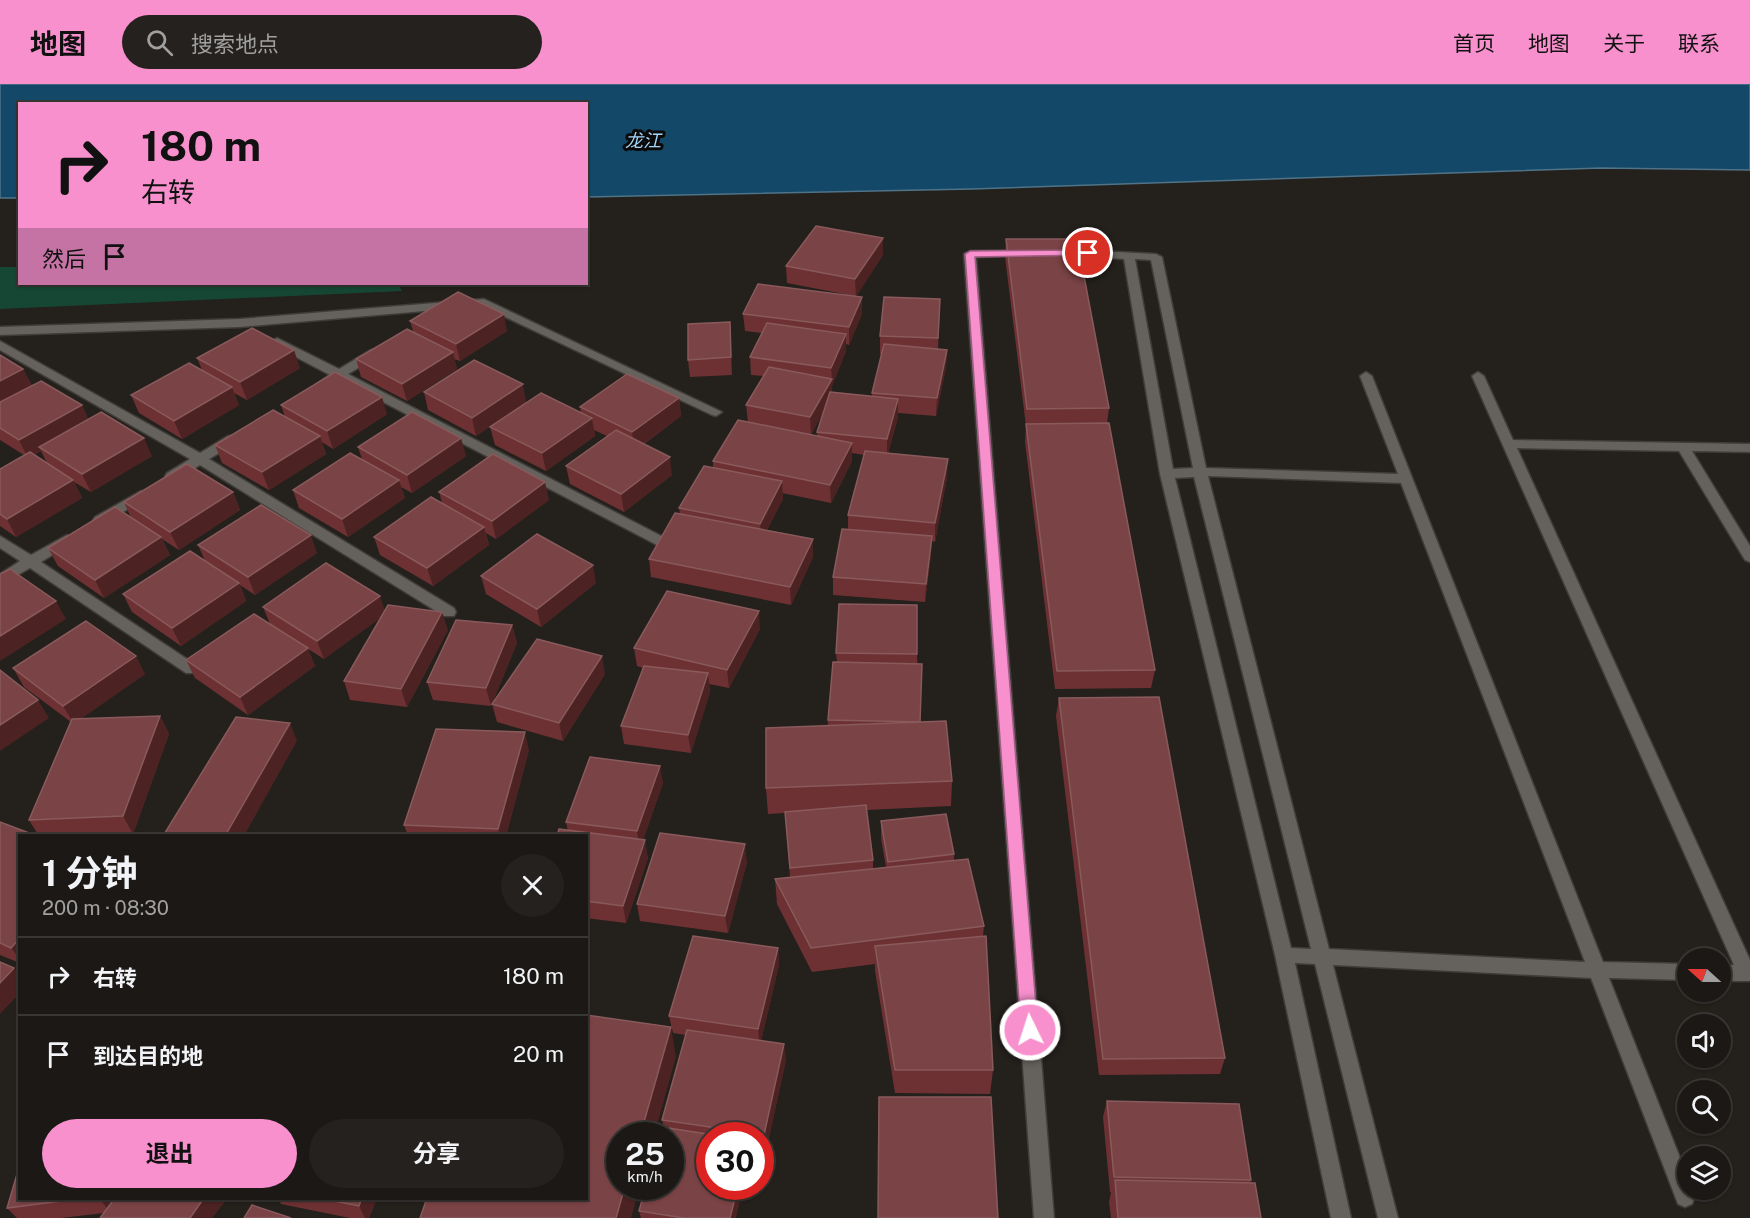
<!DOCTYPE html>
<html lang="zh">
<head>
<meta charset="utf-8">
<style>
	:root { --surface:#1b1815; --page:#24211e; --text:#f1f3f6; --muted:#a0a0a0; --line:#393734; --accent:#f790cd }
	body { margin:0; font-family:"Public Sans","Noto Sans SC",sans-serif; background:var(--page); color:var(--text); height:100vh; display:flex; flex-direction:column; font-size:22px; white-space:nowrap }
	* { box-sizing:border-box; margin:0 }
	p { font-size:20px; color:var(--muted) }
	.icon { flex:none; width:33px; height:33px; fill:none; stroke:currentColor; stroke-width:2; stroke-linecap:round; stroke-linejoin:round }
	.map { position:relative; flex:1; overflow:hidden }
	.details { position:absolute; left:18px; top:750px; width:570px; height:366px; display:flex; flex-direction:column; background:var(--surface); border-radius:0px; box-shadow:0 2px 4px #0004,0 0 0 2px var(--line) }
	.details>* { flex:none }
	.banner { position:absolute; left:18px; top:18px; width:570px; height:183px; border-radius:0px; box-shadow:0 2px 4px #0004,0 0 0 2px var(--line); background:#f790cd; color:#111; overflow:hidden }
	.needle { width:39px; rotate:291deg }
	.fabs { position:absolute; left:1677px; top:864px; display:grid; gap:12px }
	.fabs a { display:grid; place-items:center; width:54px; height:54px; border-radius:50%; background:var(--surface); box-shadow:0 2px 4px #0004,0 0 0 2px var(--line); font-size:30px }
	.speed { position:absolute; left:606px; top:1038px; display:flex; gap:12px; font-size:30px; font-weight:700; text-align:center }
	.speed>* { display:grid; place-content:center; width:78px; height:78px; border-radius:50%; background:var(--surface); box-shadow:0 2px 4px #0004,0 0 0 2px var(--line); line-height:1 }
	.speed small { font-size:15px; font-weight:400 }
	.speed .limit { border:9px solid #d22; background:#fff; color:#111 }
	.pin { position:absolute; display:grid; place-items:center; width:51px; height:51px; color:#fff; margin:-26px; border:3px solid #fff; border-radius:50%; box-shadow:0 2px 6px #0007 }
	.me { position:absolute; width:66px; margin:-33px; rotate:356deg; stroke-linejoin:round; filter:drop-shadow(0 0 4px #0008) }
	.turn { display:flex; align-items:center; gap:21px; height:126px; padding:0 24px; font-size:27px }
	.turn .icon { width:78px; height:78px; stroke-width:2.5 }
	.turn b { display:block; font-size:42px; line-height:51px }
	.then { display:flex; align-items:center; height:57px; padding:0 24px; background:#0003; gap:12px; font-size:22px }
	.round { display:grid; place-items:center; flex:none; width:63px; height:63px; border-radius:32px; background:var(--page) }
	.summary { display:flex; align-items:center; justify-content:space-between; height:102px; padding:0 24px }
	h1 { font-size:36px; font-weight:700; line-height:45px }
	.primary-button { display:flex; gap:12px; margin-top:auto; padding:12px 24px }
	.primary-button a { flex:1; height:69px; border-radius:36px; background:var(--accent); color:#111; font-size:24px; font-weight:700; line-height:69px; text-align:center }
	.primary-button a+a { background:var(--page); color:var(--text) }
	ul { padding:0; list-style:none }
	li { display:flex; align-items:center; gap:18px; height:78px; padding:0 24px; border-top:2px solid var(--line) }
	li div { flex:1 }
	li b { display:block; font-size:22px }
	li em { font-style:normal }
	header { display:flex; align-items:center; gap:36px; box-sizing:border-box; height:84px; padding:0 30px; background:var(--accent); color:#111 }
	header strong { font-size:28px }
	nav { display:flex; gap:33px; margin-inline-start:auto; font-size:21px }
	.search { width:420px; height:54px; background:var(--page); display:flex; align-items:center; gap:15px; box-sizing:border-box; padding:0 21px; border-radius:33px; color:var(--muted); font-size:22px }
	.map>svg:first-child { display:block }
	.green { fill:#164734 }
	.water { fill:#134868; stroke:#4f7489; stroke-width:1.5 }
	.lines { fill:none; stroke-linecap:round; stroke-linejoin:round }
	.minor-casing { stroke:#3f3c39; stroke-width:3 }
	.minor { fill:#65615c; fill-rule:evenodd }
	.wall { fill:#6e3133; fill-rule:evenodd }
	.shaded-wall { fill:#4c2223 }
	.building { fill:#7a4345; stroke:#895a5c; stroke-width:1.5 }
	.route { fill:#f790cd; stroke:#a15e85; stroke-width:1.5 }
	.labels { text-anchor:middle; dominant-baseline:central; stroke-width:6; stroke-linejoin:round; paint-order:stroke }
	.far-water-label { font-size:18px; font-style:italic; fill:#a1d6fb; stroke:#0c0a09 }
</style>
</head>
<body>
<header>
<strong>地图</strong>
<div class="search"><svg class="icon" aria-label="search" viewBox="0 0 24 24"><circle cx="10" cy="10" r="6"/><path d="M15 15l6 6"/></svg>搜索地点</div>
<nav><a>首页</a><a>地图</a><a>关于</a><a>联系</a></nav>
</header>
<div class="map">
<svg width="1750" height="1134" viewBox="0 0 1750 1134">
	<rect width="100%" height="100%" fill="#24201c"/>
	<!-- green -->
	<path class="green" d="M0,183H19L20,200H398L402,207L0,225Z"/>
	<!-- water -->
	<path class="water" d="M0,0H1750V86L1601,84L972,105L587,113L586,20H20L19,114H0Z"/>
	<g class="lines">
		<defs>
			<g id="minor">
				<path d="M1059,165L1156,170L1162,173L1206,384L1398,390L1360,292L1366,288L1372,292L1603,878L1688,880V896L1609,894L1688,1094V1106H1692L1695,1113L1692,1120L1685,1123L1678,1120L1591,894L1333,881L1398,1134H1378L1315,880L1295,879L1351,1134H1331L1275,871L1160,390L1124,175L1055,170L1053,168ZM1135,175L1151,176L1193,384L1173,385ZM1208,392L1401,399L1585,878L1329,865ZM1194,393L1311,865L1291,864L1175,394Z"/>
				<path d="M1026,166L1032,169L1030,171L976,173L1054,1134H1034L964,170L970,167Z"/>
				<path d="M484,215L722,328L716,332L712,331L482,222L240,243L0,251V243L240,235Z"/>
				<path d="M277,254L339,285L371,266H379V272L348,290L669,456L671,459L664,464L659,462L339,295L327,303H319L317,300L330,291L273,261L271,258Z"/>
				<path d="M0,257L200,369L228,352H238L239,355L238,358L209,375L454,524L456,528L454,532H444L200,381L177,395H167L165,392L167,389L190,375L0,266Z"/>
				<path d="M1478,288L1484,292L1513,356L1750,360V368L1692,367L1750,462V478L1745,476L1679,367L1517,364L1750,876V897H1720V881H1734L1472,292Z"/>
				<path d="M141,407L148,411L146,414L105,439H95L93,436L95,433Z"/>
				<path d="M67,451L72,453L74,456L72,459L41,478L196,581L199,585L196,589H186L30,484L0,501V490L20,477L0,464V452L31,471Z"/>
			</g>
		</defs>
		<!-- minor casing -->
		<use href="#minor" class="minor-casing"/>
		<!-- minor -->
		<use href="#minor" class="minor"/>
	</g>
	<!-- wall -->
	<g class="wall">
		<path d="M1006,155L1109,324L1107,340L1155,586L1151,604L1055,605L1025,358L1026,342L1005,173Z"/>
		<path d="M883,171L856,212L862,230L849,261L846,260V267L832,302V308L872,312V309L882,270H880V252L940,215L938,265L947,266L946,283L936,332L898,329V333L888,370L947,393L935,458L932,457L931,470L925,518L833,511V493L848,446V431L864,371L852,369V377L831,419L782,409L783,415L767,446L813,455V473L791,521L651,493L649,475L680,430L679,424L713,384V377L748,338L746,321L764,292L751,291L750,273L762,249L745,247L743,230L844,210L787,199L786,182ZM823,328L817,348V352L811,351Z"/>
		<path d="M410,237L507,247L460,277L454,275L457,285L407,317L361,293L356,275L413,247Z"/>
		<path d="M730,238L732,291L690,293L688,276Z"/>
		<path d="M0,271L23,285L32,302L82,321L88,335L152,372L91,408L74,398L82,414L16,453L0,442V385L24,371L0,356ZM41,367L47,379L34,371Z"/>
		<path d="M197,274L300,284L247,316L234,309L239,321L182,355L139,329L131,311L202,286Z"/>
		<path d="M424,308L526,318L476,352L428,326Z"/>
		<path d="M679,314L681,332L644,360L672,391L624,428L570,400L566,382L607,352L594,346L595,352L546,387L495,361L490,343L581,329L580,323Z"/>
		<path d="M281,321L387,330L333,365L322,358L326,370L269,406L222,379L215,361L285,333Z"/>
		<path d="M358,363L466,372L412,409L401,403L405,414L348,453L299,424L293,406L362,375Z"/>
		<path d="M233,408L240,426L179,466L162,455L170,471L104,514L58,482L48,464L131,434L124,418Z"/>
		<path d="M439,408L549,416L496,455L486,449L489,461L433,502L380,471L374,453L442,419Z"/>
		<path d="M198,461L317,469L255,511L240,501L246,517L181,562L132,528L123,510L205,477Z"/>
		<path d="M481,492L596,499L541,543L486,510Z"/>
		<path d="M263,523L385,527L448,546L407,623L350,616L344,597L381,533L324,575L308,565L315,582L248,631L195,594L186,576L270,540Z"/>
		<path d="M512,541L517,559L491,622L433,616L427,598Z"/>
		<path d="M760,545L729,604L709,600L710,608L691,669L624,660L621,642L643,584L637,582L634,564Z"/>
		<path d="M836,569L917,570L920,638L952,697L951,722L866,726L873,776V785L886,783L881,754V737L954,770V777L984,842L983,852L993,986L990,1010L895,1009L875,887V880L812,888L777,820L775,795L790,793L785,729L768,730L766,704L828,642V636L837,578Z"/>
		<path d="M13,584L145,590L80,635L160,632L169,650L133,750L101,752H39L29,736L71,638L24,603Z"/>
		<path d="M605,590L563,657L497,638L492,620Z"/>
		<path d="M1059,614L1225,974L1220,990L1099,991L1056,632Z"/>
		<path d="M529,666L506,752H408L404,741Z"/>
		<path d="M663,699L643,756L648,774L626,839L586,834V752L568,747L566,738Z"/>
		<path d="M0,738L20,752V879L0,871Z"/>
		<path d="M747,778L728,849L640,837L637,820Z"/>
		<path d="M778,864L779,881L761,957L786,976L766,1067L760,1066V1052H710L736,1134H641L639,1127L664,1043L662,1036L686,951L673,949L669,932Z"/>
		<path d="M1107,1017L1251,1096L1250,1099L1261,1134H1111L1109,1118L1111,1108H1110L1103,1033Z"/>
		<path d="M20,1114H114L113,1118L227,1114L212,1134H100L104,1129L61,1134H17L7,1124Z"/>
		<path d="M278,1114H377L369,1134H350L281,1120Z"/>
	</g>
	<!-- shaded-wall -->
	<g class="shaded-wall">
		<path d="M883,154V171L856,213L855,195Z"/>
		<path d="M862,213V230L849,261V243Z"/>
		<path d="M504,230L507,247L460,277L456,260Z"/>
		<path d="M730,238L731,256L732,291L731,273Z"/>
		<path d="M846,250V267L832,302V313L811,351L810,333L832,295L831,284Z"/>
		<path d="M294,266L300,284L247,316L240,298Z"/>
		<path d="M947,266L946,283L936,332L937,314Z"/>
		<path d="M453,268L457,285L407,317L402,300Z"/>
		<path d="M23,285L32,303L0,320V297Z"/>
		<path d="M523,300L526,318L476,352L472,334Z"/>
		<path d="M232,303L239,321L182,355L174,337Z"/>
		<path d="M382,313L387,330L333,365L327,347Z"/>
		<path d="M679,314L681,332L635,366L632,348Z"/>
		<path d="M898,315V333L887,373V355Z"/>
		<path d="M82,321L90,339L39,363L41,367L28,374L19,356Z"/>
		<path d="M592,334L595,352L546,387L542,369Z"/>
		<path d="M320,352L326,370L269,406L262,388Z"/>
		<path d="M144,354L152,372L91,408L82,390Z"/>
		<path d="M461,354L466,372L412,409L407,391Z"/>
		<path d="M852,359V377L831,419L830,401Z"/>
		<path d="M670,373L672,391L624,428L621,410Z"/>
		<path d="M948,375L947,393L935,458V439Z"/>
		<path d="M73,396L82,414L16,453L7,435Z"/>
		<path d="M399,396L405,414L348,453L342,435Z"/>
		<path d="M782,397L783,415L761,458L760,440Z"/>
		<path d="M545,398L549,416L496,455L492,437Z"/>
		<path d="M233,408L240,426L179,466L170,448Z"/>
		<path d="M484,443L489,461L433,502L427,484Z"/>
		<path d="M311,451L317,469L255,511L248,493Z"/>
		<path d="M932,452L931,470L925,518L926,500Z"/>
		<path d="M161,453L170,471L104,514L95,496Z"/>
		<path d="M813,455V473L791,521L790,503Z"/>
		<path d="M593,481L596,499L541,543L537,525Z"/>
		<path d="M239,499L246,517L181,562L172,544Z"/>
		<path d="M380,512L386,530L324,575L317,557Z"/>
		<path d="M56,517L66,535L0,577V552Z"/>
		<path d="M759,527L760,545L729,604L727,586Z"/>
		<path d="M442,528L448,546L407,623L401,605Z"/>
		<path d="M512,541L517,559L491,622L486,604Z"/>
		<path d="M308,564L315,582L248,631L240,613Z"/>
		<path d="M136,572L145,590L74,640L63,622Z"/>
		<path d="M602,572L605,590L563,657L559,639Z"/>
		<path d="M708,589L710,608L691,669L688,651Z"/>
		<path d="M38,616L49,634L0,667V641Z"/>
		<path d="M160,632L169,650L133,750L123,732Z"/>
		<path d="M290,639L297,657L244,752H225Z"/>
		<path d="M525,648L529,666L506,752H500L498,745Z"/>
		<path d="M660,682L663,699L640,765L637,747Z"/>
		<path d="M645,756L648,774L626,839L623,822Z"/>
		<path d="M745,760L747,778L728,849L725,832Z"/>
		<path d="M20,854V875L11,864Z"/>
		<path d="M778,864L779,881L760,962L758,945Z"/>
		<path d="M14,884L20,891V909L0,930V899Z"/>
		<path d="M671,943L676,973L654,1052H640Z"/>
		<path d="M784,960L786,976L766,1067L764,1051Z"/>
		<path d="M625,1102H640L631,1134H616Z"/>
		<path d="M738,1102H743L736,1134H730Z"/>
		<path d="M99,1114H114L110,1128Z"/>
		<path d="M204,1114H227L212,1134H190Z"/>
		<path d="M362,1114H377L369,1134H365L359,1122Z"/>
	</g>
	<!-- building -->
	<g class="building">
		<path d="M816,142L883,154L855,195L786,182Z"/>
		<path d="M1006,155H1077L1109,324L1027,325Z"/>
		<path d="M758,200L862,213L849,243L743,230Z"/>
		<path d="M458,208L504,230L456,260L410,237Z"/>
		<path d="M884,213L940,215L938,254L880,252Z"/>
		<path d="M730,238L731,273L688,276V240Z"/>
		<path d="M767,239L846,250L831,284L750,273Z"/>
		<path d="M252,244L294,266L240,298L197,274Z"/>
		<path d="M407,245L453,268L402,300L356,275Z"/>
		<path d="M884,260L947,266L937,314L872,309Z"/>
		<path d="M0,271L23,285L0,297Z"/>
		<path d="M474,276L523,300L472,334L424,308Z"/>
		<path d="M189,279L232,303L174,337L131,311Z"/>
		<path d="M769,283L832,295L810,333L746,321Z"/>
		<path d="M335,288L382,313L327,347L281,321Z"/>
		<path d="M627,290L679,314L632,348L580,323Z"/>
		<path d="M41,297L82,321L19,356L0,344V318Z"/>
		<path d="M830,308L898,315L887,355L817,348Z"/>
		<path d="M541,309L592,334L542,369L490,343Z"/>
		<path d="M273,326L320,352L262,388L215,361Z"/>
		<path d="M101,328L144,354L82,390L39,363Z"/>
		<path d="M412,328L461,354L407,391L358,363Z"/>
		<path d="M738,336L852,359L830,401L713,377Z"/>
		<path d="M1109,339L1155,586L1057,587L1026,340Z"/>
		<path d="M616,346L670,373L621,410L566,382Z"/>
		<path d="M865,367L948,375L935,439L848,431Z"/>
		<path d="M30,368L73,396L7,435L0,430V385Z"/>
		<path d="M350,369L399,396L342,435L293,406Z"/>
		<path d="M493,370L545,398L492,437L439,408Z"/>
		<path d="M187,380L233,408L170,448L124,418Z"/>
		<path d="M704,382L782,397L760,440L679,424Z"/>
		<path d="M431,413L484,443L427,484L374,453Z"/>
		<path d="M261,421L311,451L248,493L198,461Z"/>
		<path d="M115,423L161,453L95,496L48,464Z"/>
		<path d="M675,429L813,455L790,503L649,475Z"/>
		<path d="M842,445L932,452L926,500L833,493Z"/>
		<path d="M537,450L593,481L537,525L481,492Z"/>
		<path d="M190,467L239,499L172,544L123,510Z"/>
		<path d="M326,479L380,512L317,557L263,523Z"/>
		<path d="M10,485L56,517L0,552V490Z"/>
		<path d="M667,507L759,527L727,586L634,564Z"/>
		<path d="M839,520L917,521V570L836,569Z"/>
		<path d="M388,521L442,528L401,605L344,597Z"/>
		<path d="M254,530L308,564L240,613L186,576Z"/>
		<path d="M456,536L512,541L486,604L427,598Z"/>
		<path d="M86,537L136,572L63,622L13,584Z"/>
		<path d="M537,555L602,572L559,639L492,620Z"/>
		<path d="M833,578L922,580L920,638L828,636Z"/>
		<path d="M644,582L708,589L688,651L621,642Z"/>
		<path d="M0,586L38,616L0,641Z"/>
		<path d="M1159,613L1225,974L1103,975L1059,614Z"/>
		<path d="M160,632L123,732L29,736L72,635Z"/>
		<path d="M236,633L290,639L225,752H163Z"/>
		<path d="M946,637L952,697L766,704V644Z"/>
		<path d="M436,645L525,648L498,745L404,741Z"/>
		<path d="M590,673L660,682L637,747L566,738Z"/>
		<path d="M866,721L873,776L790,784L785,728Z"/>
		<path d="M946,730L954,770L888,778L881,737Z"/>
		<path d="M0,738L37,752H20V854L11,864L0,859Z"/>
		<path d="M559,745L645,756L623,822L586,817V752H557Z"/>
		<path d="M660,749L745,760L725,832L637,820Z"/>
		<path d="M968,775L984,842L811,864L775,795Z"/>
		<path d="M693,852L778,864L758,945L669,932Z"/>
		<path d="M986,852L993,986H895L875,862Z"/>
		<path d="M0,878L14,884L0,899Z"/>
		<path d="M586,931L671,943L640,1052H620V1102H625L616,1134H420L427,1114H586Z"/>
		<path d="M687,946L784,960L764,1051L662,1036Z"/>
		<path d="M879,1013H991L998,1134H878Z"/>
		<path d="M1107,1017L1239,1020L1251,1096L1114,1093Z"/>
		<path d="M662,1043L720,1052H710V1102H738L730,1134H684L639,1127L646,1102H670V1052H660Z"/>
		<path d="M20,1080V1114H85L7,1124Z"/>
		<path d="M1115,1096L1255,1099L1261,1134H1118Z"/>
		<path d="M115,1114H204L190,1134H100Z"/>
		<path d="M319,1114H362L359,1122Z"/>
		<path d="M252,1121L291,1134H244Z"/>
	</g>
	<!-- route -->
	<path class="route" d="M1088,166L1093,169L1091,171L975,173L1038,946L1036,951L1030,953L1024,951L1021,946L965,170L970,167Z"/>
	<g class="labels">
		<!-- far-water labels -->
		<g class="far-water-label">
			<text x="643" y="56">龙江</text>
		</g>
	</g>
</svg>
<div class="fabs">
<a><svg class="needle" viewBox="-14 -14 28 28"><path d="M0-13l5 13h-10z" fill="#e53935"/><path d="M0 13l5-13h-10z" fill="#a0a0a0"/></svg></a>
<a><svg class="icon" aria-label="sound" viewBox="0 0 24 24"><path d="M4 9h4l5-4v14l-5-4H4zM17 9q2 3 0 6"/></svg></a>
<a><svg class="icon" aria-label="search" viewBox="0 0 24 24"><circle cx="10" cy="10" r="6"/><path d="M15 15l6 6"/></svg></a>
<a><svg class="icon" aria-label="layers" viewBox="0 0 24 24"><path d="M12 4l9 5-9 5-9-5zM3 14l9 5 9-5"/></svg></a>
</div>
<div class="speed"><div>25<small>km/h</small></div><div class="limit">30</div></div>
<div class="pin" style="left:1088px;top:169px;background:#d93025"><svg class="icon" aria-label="arrive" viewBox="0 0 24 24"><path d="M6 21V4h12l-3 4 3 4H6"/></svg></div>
<svg class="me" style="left:1030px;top:946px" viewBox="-20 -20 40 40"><circle r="17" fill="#f790cd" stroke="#fff" stroke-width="3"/><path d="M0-11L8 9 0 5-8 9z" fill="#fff"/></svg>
<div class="banner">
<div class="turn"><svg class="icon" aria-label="right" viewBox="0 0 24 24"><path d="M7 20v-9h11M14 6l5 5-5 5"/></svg><div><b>180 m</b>右转</div></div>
<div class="then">然后<svg class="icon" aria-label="arrive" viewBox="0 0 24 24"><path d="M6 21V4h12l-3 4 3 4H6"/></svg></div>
</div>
<section class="details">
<div class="summary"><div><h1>1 分钟</h1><p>200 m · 08:30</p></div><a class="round"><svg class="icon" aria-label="close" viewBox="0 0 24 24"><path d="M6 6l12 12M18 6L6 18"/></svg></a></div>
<ul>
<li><svg class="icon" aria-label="right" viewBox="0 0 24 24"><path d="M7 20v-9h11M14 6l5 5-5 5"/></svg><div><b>右转</b></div><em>180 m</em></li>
<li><svg class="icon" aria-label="arrive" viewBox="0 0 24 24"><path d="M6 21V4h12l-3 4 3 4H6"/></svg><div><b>到达目的地</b></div><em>20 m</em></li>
</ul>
<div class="primary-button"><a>退出</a><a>分享</a></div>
</section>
</div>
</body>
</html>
